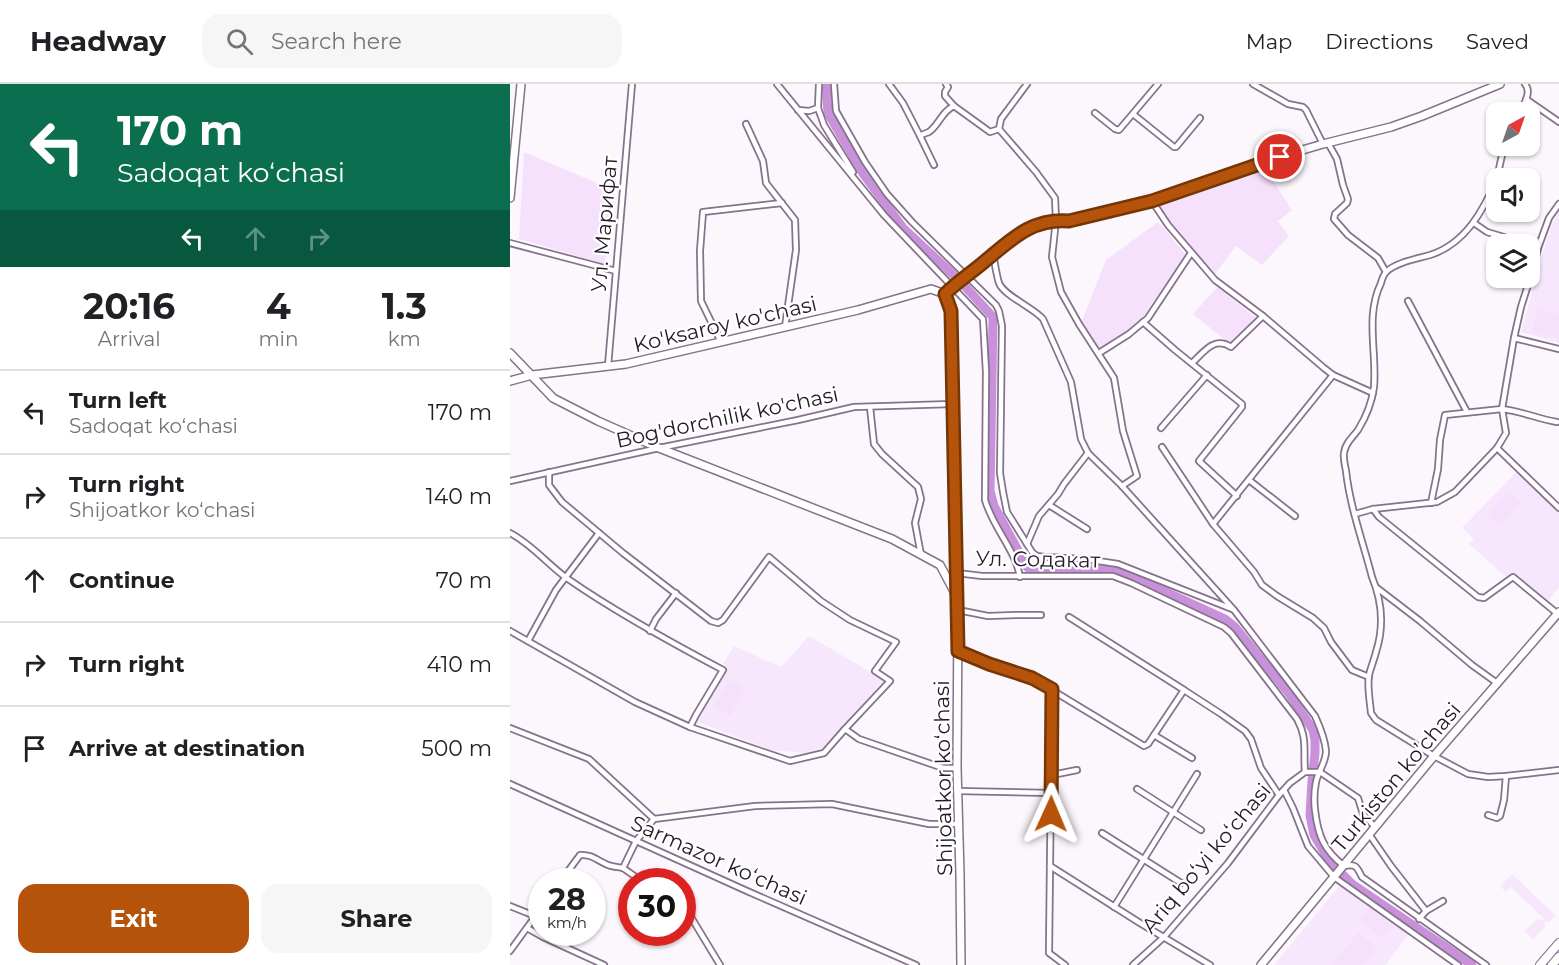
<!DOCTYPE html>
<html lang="en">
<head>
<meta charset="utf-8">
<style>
	:root { --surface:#fff; --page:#f6f6f6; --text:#202124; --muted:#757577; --line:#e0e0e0; --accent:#b45309 }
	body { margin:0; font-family:Montserrat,sans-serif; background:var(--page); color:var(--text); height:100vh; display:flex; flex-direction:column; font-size:22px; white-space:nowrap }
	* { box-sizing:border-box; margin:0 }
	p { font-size:20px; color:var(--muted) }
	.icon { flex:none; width:33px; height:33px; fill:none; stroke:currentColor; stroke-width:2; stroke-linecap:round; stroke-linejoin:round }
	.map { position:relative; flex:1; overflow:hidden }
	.panel { display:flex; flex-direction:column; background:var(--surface); width:510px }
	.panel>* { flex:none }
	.guide { background:#0b6e4f; color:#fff; overflow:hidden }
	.needle { width:39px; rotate:40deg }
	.controls { position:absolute; left:976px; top:18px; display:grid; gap:12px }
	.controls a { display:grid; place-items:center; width:54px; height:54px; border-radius:12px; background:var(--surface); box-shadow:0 2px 4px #0004; font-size:30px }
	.speed { position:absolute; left:18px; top:784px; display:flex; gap:12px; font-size:30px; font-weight:700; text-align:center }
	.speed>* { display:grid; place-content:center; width:78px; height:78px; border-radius:50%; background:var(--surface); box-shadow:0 2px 4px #0004; line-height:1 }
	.speed small { font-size:15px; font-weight:400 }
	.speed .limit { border:9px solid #d22; background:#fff; color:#111 }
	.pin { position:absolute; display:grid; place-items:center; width:51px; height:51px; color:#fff; margin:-26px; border:3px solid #fff; border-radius:50%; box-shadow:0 2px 6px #0007 }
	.me { position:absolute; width:66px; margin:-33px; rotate:1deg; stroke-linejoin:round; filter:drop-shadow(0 0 4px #0008) }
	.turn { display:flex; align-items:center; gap:21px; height:126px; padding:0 18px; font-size:27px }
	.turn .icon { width:78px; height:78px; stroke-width:2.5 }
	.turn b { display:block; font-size:42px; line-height:51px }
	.lanes { display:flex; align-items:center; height:57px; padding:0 18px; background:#0003; justify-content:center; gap:30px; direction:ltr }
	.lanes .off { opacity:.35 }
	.eta { display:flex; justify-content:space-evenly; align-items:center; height:102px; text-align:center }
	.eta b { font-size:36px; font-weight:700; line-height:42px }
	.cta { display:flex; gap:12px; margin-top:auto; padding:12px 18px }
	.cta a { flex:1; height:69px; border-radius:18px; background:var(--accent); color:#fff; font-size:24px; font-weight:700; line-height:69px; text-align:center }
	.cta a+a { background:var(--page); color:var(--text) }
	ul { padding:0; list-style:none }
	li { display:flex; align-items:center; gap:18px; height:84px; padding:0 18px; border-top:2px solid var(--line) }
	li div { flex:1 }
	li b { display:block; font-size:22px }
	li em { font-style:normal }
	header { display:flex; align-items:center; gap:36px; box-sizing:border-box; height:84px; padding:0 30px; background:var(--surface); border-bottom:2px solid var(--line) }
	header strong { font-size:28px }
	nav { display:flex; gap:33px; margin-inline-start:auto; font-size:21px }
	.search { width:420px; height:54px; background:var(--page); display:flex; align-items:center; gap:15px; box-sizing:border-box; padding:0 21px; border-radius:18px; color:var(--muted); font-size:22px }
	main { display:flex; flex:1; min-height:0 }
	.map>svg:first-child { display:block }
	.built { fill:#f7e7fc }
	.green { fill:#f6e1fd }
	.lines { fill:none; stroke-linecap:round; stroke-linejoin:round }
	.river { stroke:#ca91db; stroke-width:9 }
	.street-casing { stroke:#85728c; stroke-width:8 }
	.secondary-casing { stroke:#85728c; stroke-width:10 }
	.primary-casing { stroke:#85728c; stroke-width:10 }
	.street { stroke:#fff; stroke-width:4.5 }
	.secondary { stroke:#fff; stroke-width:7 }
	.primary { stroke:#fff; stroke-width:8 }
	.route-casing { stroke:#753606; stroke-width:15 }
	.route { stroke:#b45309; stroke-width:10 }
	.labels { text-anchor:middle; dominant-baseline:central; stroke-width:4.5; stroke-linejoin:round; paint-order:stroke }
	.street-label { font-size:21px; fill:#231b25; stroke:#fff }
</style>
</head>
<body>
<header>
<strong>Headway</strong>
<div class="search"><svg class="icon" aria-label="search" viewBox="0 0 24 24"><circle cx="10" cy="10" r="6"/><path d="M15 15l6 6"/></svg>Search here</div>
<nav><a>Map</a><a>Directions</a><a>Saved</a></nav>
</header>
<main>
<section class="panel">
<div class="guide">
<div class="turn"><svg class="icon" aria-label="left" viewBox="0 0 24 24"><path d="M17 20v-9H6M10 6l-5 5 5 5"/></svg><div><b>170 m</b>Sadoqat koʻchasi</div></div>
<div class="lanes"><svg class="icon" aria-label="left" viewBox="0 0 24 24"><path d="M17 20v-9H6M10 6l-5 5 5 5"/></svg><svg class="icon off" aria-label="ahead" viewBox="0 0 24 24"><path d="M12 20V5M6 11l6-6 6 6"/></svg><svg class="icon off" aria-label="right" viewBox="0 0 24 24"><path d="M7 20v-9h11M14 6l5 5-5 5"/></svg></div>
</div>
<div class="eta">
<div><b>20:16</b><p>Arrival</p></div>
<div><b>4</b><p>min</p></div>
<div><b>1.3</b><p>km</p></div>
</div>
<ul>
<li><svg class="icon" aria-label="left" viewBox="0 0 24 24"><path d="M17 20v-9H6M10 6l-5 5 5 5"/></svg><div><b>Turn left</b><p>Sadoqat koʻchasi</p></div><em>170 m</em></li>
<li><svg class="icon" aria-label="right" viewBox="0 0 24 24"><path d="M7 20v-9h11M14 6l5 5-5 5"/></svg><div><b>Turn right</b><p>Shijoatkor koʻchasi</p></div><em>140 m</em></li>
<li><svg class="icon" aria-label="ahead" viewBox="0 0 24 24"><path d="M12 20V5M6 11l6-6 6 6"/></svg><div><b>Continue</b></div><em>70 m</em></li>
<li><svg class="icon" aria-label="right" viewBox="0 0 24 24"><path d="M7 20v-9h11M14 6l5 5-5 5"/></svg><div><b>Turn right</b></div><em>410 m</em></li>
<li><svg class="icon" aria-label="arrive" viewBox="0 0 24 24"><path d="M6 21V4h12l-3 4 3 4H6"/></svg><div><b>Arrive at destination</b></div><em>500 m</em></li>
</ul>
<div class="cta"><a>Exit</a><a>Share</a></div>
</section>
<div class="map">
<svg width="1049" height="881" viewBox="0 0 1049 881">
	<rect width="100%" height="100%" fill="#fcf7fd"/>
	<!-- built -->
	<g class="built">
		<path d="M1049,128V259L1011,248L1040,144Z"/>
		<path d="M1006,388L1049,427V504L1037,518L1003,490L997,494L959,460L964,455L952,444Z"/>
		<path d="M299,552L374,596L313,664L295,669L261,666L185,637L216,583L213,580L224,562L271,583Z"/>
		<path d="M1002,790L1045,831L1038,839L1037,837L1034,840L1036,842L1023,855L1015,847L1028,834L1032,837L1034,835L1001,803L996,808L990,802Z"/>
		<path d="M830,801L899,850L875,881H764Z"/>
	</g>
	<!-- green -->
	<g class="green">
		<path d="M14,68L101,105L95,180L9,155Z"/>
		<path d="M754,83L782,126L768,137L779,152L752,181L726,162L705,190L675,160L647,122L656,116Z"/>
		<path d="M648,138L676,171L634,231L617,248L589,266L571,239L596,176Z"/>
		<path d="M707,203L746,234L720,260L683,230Z"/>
		<path d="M1029,224L1049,231V255L1022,247Z"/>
		<path d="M998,407L1011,419L990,443L977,431Z"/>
		<path d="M220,596L235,605L220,632L204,623Z"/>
		<path d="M860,823L883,842L873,855L850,835Z"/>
		<path d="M849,848L867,864L853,881H821Z"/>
	</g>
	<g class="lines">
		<!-- river -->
		<path class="river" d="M316,0L318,29L352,88L393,144L450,197L483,233L480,407L484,422L517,483L524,487L594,485L617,490L715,535L725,543L780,611L803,646L805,656V669L802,697L800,731L804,751L820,778L842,800L962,881"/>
		<defs>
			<g id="street">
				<path d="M267,0L374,131L473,235L476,288L475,416C483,444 505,465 510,493"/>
				<path d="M309,0L308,24L314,41L343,88"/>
				<path d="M324,0L326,27L355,78L377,110L402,138L486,221L489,227L492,242L490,389L493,408L497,428L522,468L527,472L535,473L575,475L608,480L722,525"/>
				<path d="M379,0L393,19L410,52C410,51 419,48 419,48C429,41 432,27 444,22L480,48L489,45"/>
				<path d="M436,0L438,3L435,8V12L444,22"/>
				<path d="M517,0L491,35L489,45L526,88L545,114L546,136L542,173L551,208L569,240L604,294L613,347L627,392L612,402"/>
				<path d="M743,0L778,20L793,23L796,26L813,60"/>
				<path d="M1016,15L1049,38"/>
				<path d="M288,26L299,27L308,24"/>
				<path d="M1010,28C1014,20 1022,8 1015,0"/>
				<path d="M585,29L605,45L609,46L648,0"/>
				<path d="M623,30L664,63H666L690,34"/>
				<path d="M236,40L253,77L256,99L285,136L286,166L275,243"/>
				<path d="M410,52L424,81"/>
				<path d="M818,59L827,75L833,101L838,115L837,119L825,130L824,135L838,151L868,174L876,188"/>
				<path d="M987,94L994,62"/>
				<path d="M987,95C973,127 955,160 920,171C906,175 888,178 877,187C874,190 872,195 871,199C855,232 867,268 864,303C862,318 856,333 848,346C843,353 835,359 834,369C833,374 835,381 836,387C840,423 853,458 862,493C872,517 874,543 866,568C864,576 861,583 859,591C857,603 860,617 861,629L866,636L924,672L958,690L978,693L996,692L1049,686"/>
				<path d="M642,117L658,141L705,196L753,232L814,284L823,291L863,309"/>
				<path d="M964,139L977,148L1017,160"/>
				<path d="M0,159L106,187"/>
				<path d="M1020,161L1028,164L1039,134L1049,120"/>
				<path d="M483,170C485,179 486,190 489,199C494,212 523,223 533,235L561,298L571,355L578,369L612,402L724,526L805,632C810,643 815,655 816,667C816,678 808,688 806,698C804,708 804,717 805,726C808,752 814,766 834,782C847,779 847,784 852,793L976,881"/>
				<path d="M898,217L957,328"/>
				<path d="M633,238L665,266L732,320V323L689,377L727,412"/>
				<path d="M1004,254L1049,265"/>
				<path d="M211,258L191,217L190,167L193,128L272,119"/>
				<path d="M589,269L619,250L638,234L681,169"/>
				<path d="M682,279C694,268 704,252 721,263L753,232"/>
				<path d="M98,282L122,0"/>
				<path d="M360,323L364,360L372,370L408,403L411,415L405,439L411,471"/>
				<path d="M651,344L697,291"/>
				<path d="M652,363L703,440L744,488L752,501L767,512L803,534L814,544L821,558L842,586L859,593"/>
				<path d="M987,364L1049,424"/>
				<path d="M39,388V401L52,418L113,469L201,537L208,539L213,536L259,473L311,517L340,536L386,558L365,587L380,597L335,645"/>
				<path d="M739,396L785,432"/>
				<path d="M0,397L149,364L288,336L344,323L442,320"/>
				<path d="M921,419L928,385L930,356L935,331L992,325C1011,327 1028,335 1047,338"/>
				<path d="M539,421L577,445"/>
				<path d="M863,425L869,433L968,513L974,514L1003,493L1049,531"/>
				<path d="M845,430L863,425L927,418L945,408L987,364L996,349L992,325L1004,254L1011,223L1023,185L1028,164"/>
				<path d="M703,440L823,291"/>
				<path d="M0,449C23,461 38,481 58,495C107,529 160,558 213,586L186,631L180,643"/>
				<path d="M517,460L529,432L548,410L554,400L578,369"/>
				<path d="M447,489L472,492H603L621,499L714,543L721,549L787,635C798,655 793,667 795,688"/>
				<path d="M867,504L910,537L962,581L987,599"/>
				<path d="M448,526L478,532L506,531H531"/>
				<path d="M559,533L674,606"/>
				<path d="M0,547L125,618L180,643L280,677L314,669L335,645L349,655L433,684H447"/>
				<path d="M140,547L146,535L166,509"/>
				<path d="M18,557L46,506L89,449"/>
				<path d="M448,567L479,580L522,594L634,662L638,660L674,606L711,630L735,647L741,655L751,684L769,711"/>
				<path d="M542,605L539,869L555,881"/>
				<path d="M0,644L79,675L144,735"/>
				<path d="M644,651L682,674"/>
				<path d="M542,691L567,686"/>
				<path d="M0,700L237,807L406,881"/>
				<path d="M627,705L691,746"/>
				<path d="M774,706L783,724L798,762L824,793L948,881"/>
				<path d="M448,707L541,709"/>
				<path d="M978,731L987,734L990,732L994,716L996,692"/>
				<path d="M592,749L671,799"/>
				<path d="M859,750L881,782L916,827L909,835"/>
				<path d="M540,782L630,839L700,881"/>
				<path d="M50,798L70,771C82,770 88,777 98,781C103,783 109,783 113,784"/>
				<path d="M133,798L113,784L126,757L144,735L245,722L322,720L419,740H449"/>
				<path d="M0,822L25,832"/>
				<path d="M604,823L687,690"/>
				<path d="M172,827L181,833L210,881"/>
				<path d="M916,827L933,817"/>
				<path d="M17,844L33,853L94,881"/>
				<path d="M0,867L32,823"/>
				<path d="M623,881L654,853L718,779L769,711L780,699L795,688H810L848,714L853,730L865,743"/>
			</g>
			<g id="secondary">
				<path d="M0,114L11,0"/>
				<path d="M0,269L43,314L88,337L149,364L382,455L430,481L447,513L448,526L447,684L450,790L451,881"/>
				<path d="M0,297L22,291L116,280L348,226L421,205L435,210"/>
				<path d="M447,513L441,227L435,210C447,198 461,189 474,178C501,156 521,134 559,137L642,117L748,79L813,60L881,43L912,32L990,0"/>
				<path d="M751,881L924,672L1049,528"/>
			</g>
			<g id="primary">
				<path d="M1030,881L1049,859"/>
				<path d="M1042,881L1049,873"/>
			</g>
		</defs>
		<!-- street casing -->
		<use href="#street" class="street-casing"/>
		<!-- secondary casing -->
		<use href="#secondary" class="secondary-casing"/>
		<!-- primary casing -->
		<use href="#primary" class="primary-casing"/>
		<!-- street -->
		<use href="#street" class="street"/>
		<!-- secondary -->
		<use href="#secondary" class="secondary"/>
		<!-- primary -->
		<use href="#primary" class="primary"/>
	</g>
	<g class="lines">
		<defs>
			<path id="route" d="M541,730L542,605L522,594L479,580L448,567L441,227L435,210C447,198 461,189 474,178C501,156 521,134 559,137L642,117L770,73"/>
		</defs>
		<!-- route casing -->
		<use href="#route" class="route-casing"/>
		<!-- route -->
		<use href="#route" class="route"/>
	</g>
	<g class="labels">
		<!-- street labels -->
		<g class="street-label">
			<text transform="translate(94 140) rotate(-85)">Ул. Марифат</text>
			<text transform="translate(215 240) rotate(-13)">Ko'ksaroy ko'chasi</text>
			<text transform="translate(217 333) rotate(-12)">Bog'dorchilik ko'chasi</text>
			<text transform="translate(528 475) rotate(1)">Ул. Содакат</text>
			<text transform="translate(886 693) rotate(-50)">Turkiston ko’chasi</text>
			<text transform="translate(433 694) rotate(-91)">Shijoatkor koʻchasi</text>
			<text transform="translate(696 774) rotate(-50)">Ariq boʻyi koʻchasi</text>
			<text transform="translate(209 776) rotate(24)">Sarmazor koʻchasi</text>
		</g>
	</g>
</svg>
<div class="controls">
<a><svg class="needle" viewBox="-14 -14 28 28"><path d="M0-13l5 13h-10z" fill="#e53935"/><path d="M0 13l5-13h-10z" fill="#757577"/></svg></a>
<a><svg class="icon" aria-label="sound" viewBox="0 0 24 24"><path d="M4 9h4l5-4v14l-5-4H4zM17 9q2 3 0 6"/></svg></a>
<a><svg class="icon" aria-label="layers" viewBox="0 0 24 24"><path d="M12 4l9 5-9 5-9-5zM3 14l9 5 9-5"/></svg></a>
</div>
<div class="speed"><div>28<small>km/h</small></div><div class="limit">30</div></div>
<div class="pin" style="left:770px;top:73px;background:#d93025"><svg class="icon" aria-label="arrive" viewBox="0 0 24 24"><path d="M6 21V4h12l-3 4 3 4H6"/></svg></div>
<svg class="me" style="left:541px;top:730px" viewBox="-20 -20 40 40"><path d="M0-17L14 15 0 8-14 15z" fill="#b45309" stroke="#fff" stroke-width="4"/></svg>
</div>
</main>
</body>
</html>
